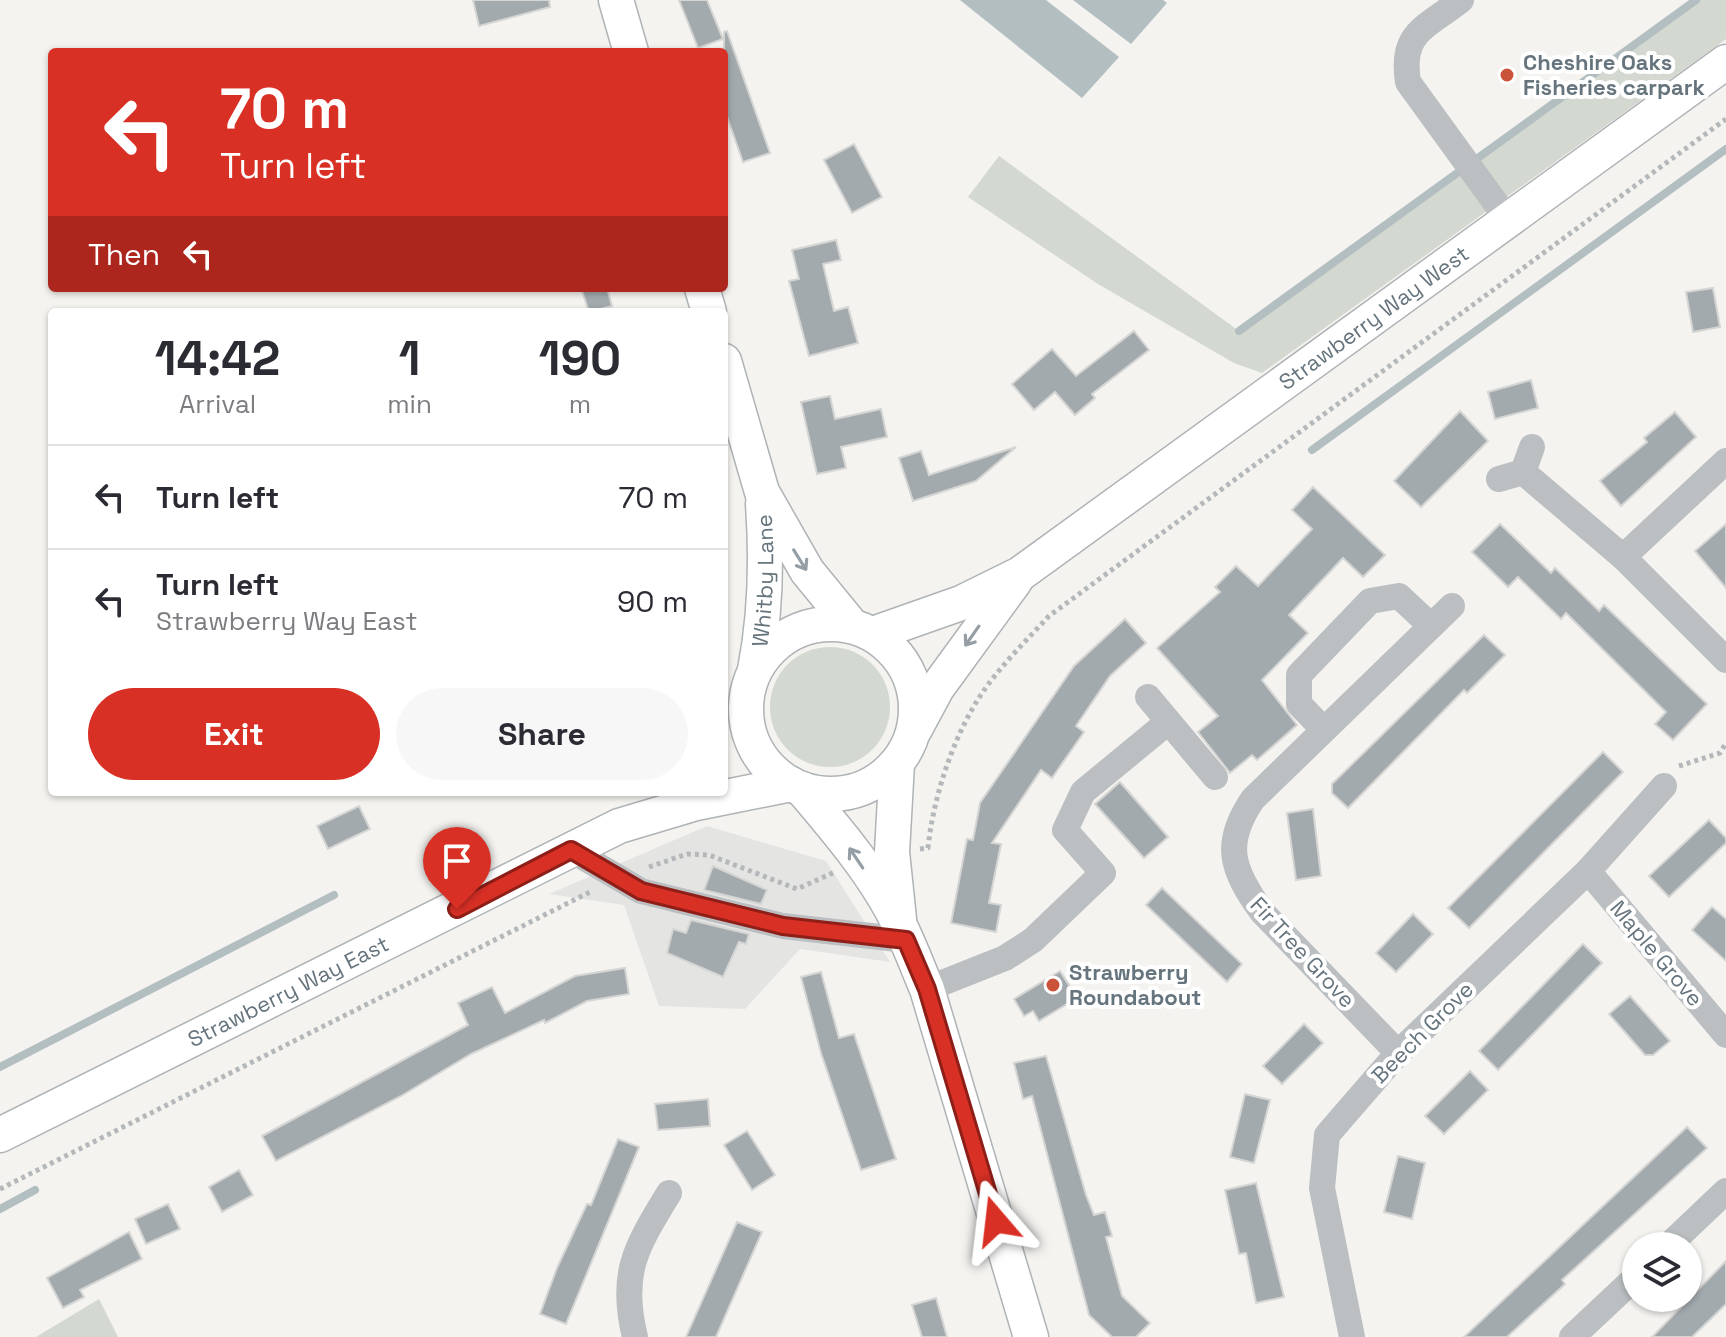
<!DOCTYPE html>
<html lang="en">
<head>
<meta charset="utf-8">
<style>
	:root { --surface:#fff; --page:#f7f7f7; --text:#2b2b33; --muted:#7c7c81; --line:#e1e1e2; --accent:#d93025 }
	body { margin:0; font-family:"Space Grotesk",sans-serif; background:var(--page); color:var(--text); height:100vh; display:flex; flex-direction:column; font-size:30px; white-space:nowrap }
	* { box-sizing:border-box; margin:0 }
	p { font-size:26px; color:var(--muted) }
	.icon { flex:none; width:44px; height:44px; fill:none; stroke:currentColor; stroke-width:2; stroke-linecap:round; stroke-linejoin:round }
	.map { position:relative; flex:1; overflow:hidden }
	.panel { position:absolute; left:48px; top:308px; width:680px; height:488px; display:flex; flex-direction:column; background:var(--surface); border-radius:8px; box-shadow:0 2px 6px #0004 }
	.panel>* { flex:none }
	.top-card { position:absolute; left:48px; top:48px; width:680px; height:244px; border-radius:8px; box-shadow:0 2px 6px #0004; background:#d93025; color:#fff; overflow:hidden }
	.buttons { position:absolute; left:1622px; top:1232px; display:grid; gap:16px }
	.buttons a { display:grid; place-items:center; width:80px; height:80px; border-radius:50%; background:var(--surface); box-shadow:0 2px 6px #0004; font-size:40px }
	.pin { position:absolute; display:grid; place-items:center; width:68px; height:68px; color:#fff; margin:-82px -34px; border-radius:50% 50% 50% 0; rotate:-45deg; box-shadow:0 0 8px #0007 }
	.pin .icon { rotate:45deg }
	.me { position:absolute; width:88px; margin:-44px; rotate:343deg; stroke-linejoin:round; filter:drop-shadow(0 0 6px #0008) }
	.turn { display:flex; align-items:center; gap:28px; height:168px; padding:0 40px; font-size:36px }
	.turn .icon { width:104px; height:104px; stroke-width:2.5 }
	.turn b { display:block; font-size:56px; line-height:68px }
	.then { display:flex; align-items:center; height:76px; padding:0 40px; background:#0003; gap:16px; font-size:30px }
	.eta { display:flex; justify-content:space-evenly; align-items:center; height:136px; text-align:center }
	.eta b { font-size:48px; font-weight:800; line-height:56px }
	.button { display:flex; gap:16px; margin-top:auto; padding:16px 40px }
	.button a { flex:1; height:92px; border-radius:48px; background:var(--accent); color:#fff; font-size:32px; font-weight:800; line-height:92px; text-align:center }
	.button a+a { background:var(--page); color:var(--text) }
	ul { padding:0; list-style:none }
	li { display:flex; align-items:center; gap:24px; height:104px; padding:0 40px; border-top:2px solid var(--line) }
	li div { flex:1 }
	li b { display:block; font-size:30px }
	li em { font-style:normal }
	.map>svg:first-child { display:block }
	.built { fill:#e4e5e3 }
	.green { fill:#d3d8d0 }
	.water { fill:#b3bec1 }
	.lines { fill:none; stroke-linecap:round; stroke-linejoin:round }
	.stream { stroke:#b3bec1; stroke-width:8 }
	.building { fill:#a3aaae; stroke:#d5d5d3; stroke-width:2 }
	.major-casing { stroke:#afb3b6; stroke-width:37 }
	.path { stroke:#b5b8ba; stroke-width:5; stroke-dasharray:4 4; stroke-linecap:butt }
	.minor { stroke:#bbbfc1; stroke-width:26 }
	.major { stroke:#fff; stroke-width:34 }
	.oneway { stroke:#949ea4 }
	.route-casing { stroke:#8d1f18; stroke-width:20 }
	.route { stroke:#d93025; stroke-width:14 }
	.poi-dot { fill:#cb5339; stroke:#fff; stroke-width:3 }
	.labels { text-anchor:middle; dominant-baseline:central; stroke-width:8; stroke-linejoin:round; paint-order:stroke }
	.poi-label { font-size:22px; font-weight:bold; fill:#66747d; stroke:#fff; text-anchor:start }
	.street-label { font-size:22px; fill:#66747d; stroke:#fff }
</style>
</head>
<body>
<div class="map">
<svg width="1726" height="1337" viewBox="0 0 1726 1337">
	<rect width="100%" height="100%" fill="#f4f3f0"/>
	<!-- built -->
	<path class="built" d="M707,826L826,861L890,962L800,949L745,1009L659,1006L624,905L549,894Z"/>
	<!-- green -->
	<g class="green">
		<path d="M1696,0H1726V39L1262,373L1234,363L1098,284L968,197L999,156L1239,331Z"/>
		<circle cx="830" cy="707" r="60"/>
		<path d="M99,1299L118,1337H36Z"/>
	</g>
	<!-- water -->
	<g class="water">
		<path d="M960,0H1046L1119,57L1082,98Z"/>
		<path d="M1073,0H1163L1167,3L1131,44Z"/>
	</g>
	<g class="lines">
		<!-- stream -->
		<g class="stream">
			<path d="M1239,331L1696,0"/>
			<path d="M1312,450L1726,149"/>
			<path d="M0,1067L334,895"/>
			<path d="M0,1209L35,1190"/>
		</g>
	</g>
	<!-- building -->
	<g class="building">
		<path d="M473,0H549L550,7L479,26Z"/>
		<path d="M679,0H707L723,39L698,48Z"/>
		<path d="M727,31L770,153L743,162L724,108V32Z"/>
		<path d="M854,144L882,197L852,213L824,160Z"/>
		<path d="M836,240L841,260L823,264L834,311L848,307L858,343L809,356L789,281L799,279L792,250Z"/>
		<path d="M581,288H607L612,306L589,312Z"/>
		<path d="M1713,288L1720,327L1693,332L1686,292Z"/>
		<path d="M1134,331L1149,350L1092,394L1095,398L1075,415L1055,392L1034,410L1012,384L1052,349L1076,376Z"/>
		<path d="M1531,380L1538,408L1495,419L1488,392Z"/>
		<path d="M830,396L835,419L881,409L887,437L841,447L846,468L817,474L801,402Z"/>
		<path d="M1460,411L1488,441L1421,507L1394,481Z"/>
		<path d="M1675,412L1696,437L1621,506L1600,481L1647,442L1644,438Z"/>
		<path d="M1016,447L976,481L913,501L899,458L921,451L929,475Z"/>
		<path d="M1313,487L1385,555L1363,577L1343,558L1289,615L1308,633L1262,680L1297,725L1257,760L1252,755L1230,773L1198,732L1218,716L1157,648L1220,592L1215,587L1236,566L1258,586L1312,529L1292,510Z"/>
		<path d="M1500,524L1551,573L1555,568L1599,611L1604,605L1707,704L1673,740L1655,724L1666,712L1566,613L1561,619L1518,577L1508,587L1472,552Z"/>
		<path d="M1726,524V588L1695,551Z"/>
		<path d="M1125,619L1146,643L1110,676L1076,726L1084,732L1052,778L1041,770L992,843L1001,844L989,903L1001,905L996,932L951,923L967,839L973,840L980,803L1074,666Z"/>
		<path d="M1484,635L1505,655L1467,693L1464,690L1348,808L1332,793V784Z"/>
		<path d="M1603,752L1623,772L1469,928L1448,908Z"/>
		<path d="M1120,782L1168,837L1144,858L1095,804Z"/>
		<path d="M359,806L370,829L328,849L317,826Z"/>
		<path d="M1313,809L1321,876L1296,880L1287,813Z"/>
		<path d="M1709,820L1726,838V843L1669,897L1649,876Z"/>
		<path d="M713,866L767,890L761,904L704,890Z"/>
		<path d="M1162,888L1242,964L1227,982L1146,905Z"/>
		<path d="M1712,907L1726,919V961L1692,930Z"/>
		<path d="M1413,914L1433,934L1396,972L1376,953Z"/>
		<path d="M691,920L749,934L746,944L739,942L723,977L667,953L673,929L686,933Z"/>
		<path d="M1583,944L1602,963L1498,1070L1479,1051Z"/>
		<path d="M625,968L629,994L587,1001L545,1023L544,1020L471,1054L401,1096L276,1161L262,1136L468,1025L458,1003L492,987L505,1013L575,976Z"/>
		<path d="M1060,971L1077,998L1039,1021L1033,1011L1024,1016L1014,999Z"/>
		<path d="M821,972L839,1038L854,1034L896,1159L861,1170L821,1053L801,977Z"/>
		<path d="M1630,996L1670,1041L1653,1055H1645L1609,1014Z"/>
		<path d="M1304,1024L1323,1043L1282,1084L1263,1066Z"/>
		<path d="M1046,1056L1086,1195L1094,1215L1105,1212L1112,1236L1106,1237L1122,1296L1150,1323L1136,1337H1112L1089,1315L1032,1096L1023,1099L1014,1063Z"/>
		<path d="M1470,1071L1488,1090L1444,1134L1425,1116Z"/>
		<path d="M1245,1094L1270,1100L1254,1163L1230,1157Z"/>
		<path d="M708,1099L710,1126L658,1130L655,1104Z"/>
		<path d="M1687,1127L1707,1148L1562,1280L1565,1284L1507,1337H1464Z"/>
		<path d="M747,1131L775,1175L752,1190L724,1145Z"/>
		<path d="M618,1139L639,1147L566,1324L540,1314L557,1268L587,1204L591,1205Z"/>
		<path d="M1398,1156L1425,1163L1412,1219L1384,1212Z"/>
		<path d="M239,1170L253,1195L222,1212L209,1187Z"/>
		<path d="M1256,1183L1284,1297L1256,1303L1246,1253L1239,1254L1225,1190Z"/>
		<path d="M168,1204L180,1229L146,1244L135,1219Z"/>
		<path d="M737,1222L762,1232L730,1305L716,1337H686Z"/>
		<path d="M129,1232L142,1259L80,1290L84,1297L63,1308L47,1278Z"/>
		<path d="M1726,1261V1304L1692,1337H1652Z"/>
		<path d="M936,1298L947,1337H922L912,1305Z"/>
	</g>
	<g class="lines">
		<defs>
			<g id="major">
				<path d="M616,0L631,52"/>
				<path d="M702,288L709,312"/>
				<path d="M724,361L762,492L807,571L852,626"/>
				<circle cx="831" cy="709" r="85"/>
				<path id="s1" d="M873,634L961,603L1020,574L1726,62"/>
				<path id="s2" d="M755,670C766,614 767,561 763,504"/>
				<path d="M915,729L937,688L1015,581"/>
				<path d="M897,763L892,852L899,919"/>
				<path d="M802,789C837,830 877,877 900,926C910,946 918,968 927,989L1031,1337"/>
				<path id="s3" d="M0,1135L619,826L696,803L791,784"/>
			</g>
		</defs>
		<!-- major casing -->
		<use href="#major" class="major-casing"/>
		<!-- path -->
		<g class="path">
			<path d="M1679,766L1720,753L1726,743"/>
			<path d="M920,849L928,848C933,800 951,743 977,701C996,670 1024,643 1049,616L1726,119"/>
			<path d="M649,867L687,854L709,855L797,889L835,872"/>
			<path d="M0,1189L592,891"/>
		</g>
		<!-- minor -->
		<g class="minor">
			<path d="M1461,0C1426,28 1400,32 1408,82L1508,220"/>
			<path d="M1523,472L1532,447"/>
			<path d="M1499,479L1523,472L1623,557L1726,461"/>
			<path d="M1623,557L1726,660"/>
			<path d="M1148,697L1215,777"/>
			<path d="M1324,730L1299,704V675L1370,601L1399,596L1431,626"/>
			<path d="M571,850L641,891L783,926L906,940"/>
			<path d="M1588,871L1726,1035"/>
			<path d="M927,989L1005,958L1033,940L1103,873L1065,830L1083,792L1168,722"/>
			<path d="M1398,1053L1262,912C1232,870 1222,844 1253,799L1452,606"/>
			<path d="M1668,1246L1726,1191"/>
			<path d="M635,1337C619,1272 637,1246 669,1193"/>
			<path d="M1352,1337L1322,1188L1327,1135L1398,1053L1588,871L1664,786"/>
			<path d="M1572,1337L1636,1277"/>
		</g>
		<!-- major -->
		<use href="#major" class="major"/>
	</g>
	<!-- one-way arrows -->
	<defs><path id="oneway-shaft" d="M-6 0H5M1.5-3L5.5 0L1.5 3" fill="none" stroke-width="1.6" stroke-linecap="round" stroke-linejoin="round" transform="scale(2)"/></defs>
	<g class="oneway">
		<use href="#oneway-shaft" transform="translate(800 560) rotate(58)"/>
		<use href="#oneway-shaft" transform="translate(972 636) rotate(125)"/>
		<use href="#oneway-shaft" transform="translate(856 858) rotate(-124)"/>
	</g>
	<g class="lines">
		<defs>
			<path id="route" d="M457,909L571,850L641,891L783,926L906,940L927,989L996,1221"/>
		</defs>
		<!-- route casing -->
		<use href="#route" class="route-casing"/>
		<!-- route -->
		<use href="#route" class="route"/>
	</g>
	<!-- markers -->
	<g class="poi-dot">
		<circle cx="1507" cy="75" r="8"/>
		<circle cx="1053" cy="985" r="8"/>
	</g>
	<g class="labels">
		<!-- poi labels -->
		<g class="poi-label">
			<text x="1523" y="62">Cheshire Oaks<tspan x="1523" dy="25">Fisheries carpark</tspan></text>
			<text x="1069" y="972">Strawberry<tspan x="1069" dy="25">Roundabout</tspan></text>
		</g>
		<!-- street labels -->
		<g class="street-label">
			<text stroke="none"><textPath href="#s1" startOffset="596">Strawberry Way West</textPath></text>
			<text stroke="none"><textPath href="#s2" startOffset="90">Whitby Lane</textPath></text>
			<text transform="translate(1303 952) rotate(47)">Fir Tree Grove</text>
			<text transform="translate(1657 953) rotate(50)">Maple Grove</text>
			<text stroke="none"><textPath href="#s3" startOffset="322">Strawberry Way East</textPath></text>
			<text transform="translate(1422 1032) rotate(-45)">Beech Grove</text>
		</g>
	</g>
</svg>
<div class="buttons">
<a><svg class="icon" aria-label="layers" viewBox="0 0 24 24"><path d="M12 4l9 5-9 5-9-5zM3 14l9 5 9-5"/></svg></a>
</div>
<div class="pin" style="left:457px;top:909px;background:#d93025"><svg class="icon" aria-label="arrive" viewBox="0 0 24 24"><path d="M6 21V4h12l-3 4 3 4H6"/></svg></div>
<svg class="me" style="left:996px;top:1221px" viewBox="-20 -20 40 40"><path d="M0-17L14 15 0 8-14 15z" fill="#d93025" stroke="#fff" stroke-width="4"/></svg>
<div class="top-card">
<div class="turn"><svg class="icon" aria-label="left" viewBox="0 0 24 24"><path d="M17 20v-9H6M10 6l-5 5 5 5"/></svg><div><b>70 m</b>Turn left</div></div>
<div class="then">Then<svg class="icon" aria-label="left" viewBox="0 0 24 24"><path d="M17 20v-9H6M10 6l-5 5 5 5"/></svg></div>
</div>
<section class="panel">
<div class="eta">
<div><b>14:42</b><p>Arrival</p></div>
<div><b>1</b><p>min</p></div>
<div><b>190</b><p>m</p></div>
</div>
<ul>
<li><svg class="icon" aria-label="left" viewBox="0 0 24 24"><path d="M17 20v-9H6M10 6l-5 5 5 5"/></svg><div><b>Turn left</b></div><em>70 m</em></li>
<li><svg class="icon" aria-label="left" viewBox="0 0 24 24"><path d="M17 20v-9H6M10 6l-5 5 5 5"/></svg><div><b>Turn left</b><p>Strawberry Way East</p></div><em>90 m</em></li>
</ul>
<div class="button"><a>Exit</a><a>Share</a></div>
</section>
</div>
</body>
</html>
